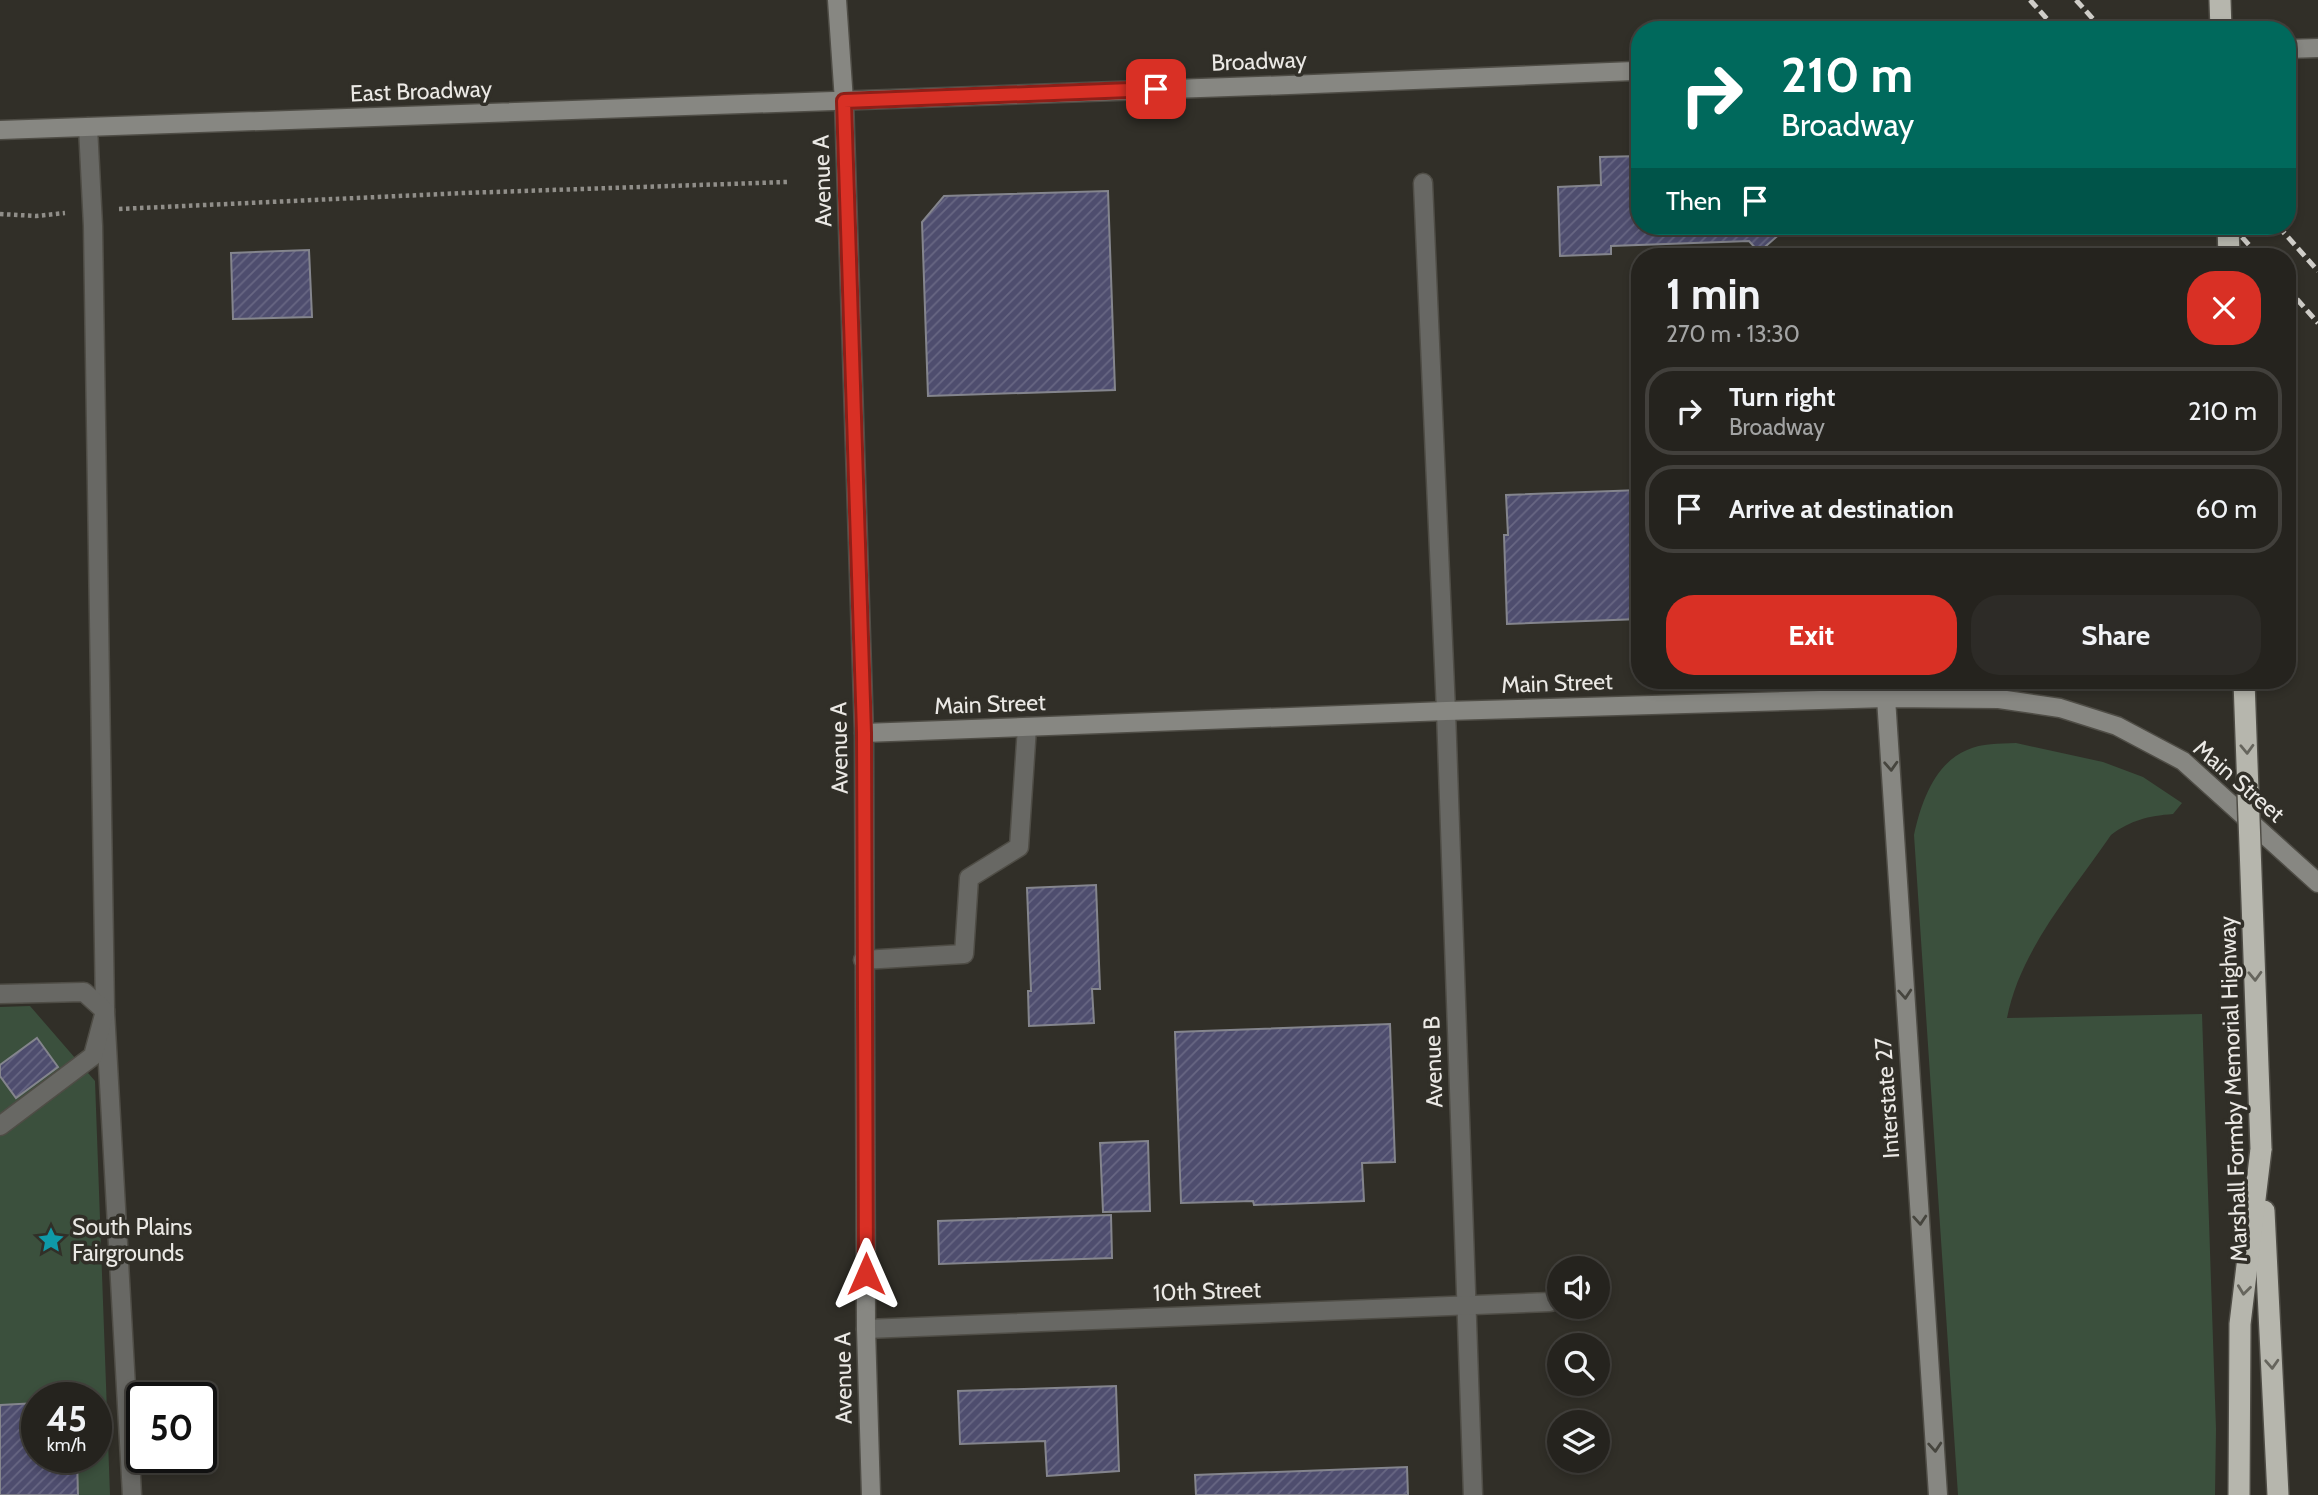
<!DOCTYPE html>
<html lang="en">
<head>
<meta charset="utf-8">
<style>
	:root { --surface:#25231e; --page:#2d2b27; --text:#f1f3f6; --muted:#a3a4a4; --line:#42403c; --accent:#d93025 }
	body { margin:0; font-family:Cabin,sans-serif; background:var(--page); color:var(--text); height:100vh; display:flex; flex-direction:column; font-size:26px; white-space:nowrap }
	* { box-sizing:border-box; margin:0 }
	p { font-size:23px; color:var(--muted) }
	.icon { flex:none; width:38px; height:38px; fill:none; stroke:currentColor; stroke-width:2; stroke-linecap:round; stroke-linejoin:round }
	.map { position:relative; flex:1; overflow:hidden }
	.details { position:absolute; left:1631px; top:248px; width:665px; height:441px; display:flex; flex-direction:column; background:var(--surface); border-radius:28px; box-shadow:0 4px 10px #0003,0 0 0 2px var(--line) }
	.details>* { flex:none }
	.hud { position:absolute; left:1631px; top:21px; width:665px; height:214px; border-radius:28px; box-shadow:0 4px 10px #0003,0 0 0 2px var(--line); background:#00695c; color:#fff; overflow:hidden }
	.tools { position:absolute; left:1547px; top:1256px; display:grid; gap:14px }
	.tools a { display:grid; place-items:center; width:63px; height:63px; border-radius:50%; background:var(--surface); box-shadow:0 4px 10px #0003,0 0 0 2px var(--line); font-size:35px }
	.speed { position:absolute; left:21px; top:1382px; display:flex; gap:14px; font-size:35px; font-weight:700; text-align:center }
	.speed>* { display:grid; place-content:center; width:91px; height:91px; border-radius:50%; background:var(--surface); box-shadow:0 4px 10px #0003,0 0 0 2px var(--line); line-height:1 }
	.speed small { font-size:18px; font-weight:400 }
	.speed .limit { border:4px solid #111; border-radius:10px; background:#fff; color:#111 }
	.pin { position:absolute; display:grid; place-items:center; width:60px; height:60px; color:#fff; margin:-30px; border-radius:14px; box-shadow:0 4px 10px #0006 }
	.me { position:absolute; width:77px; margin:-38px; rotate:0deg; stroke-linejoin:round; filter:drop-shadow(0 0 5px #0008) }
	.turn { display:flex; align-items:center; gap:24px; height:147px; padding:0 35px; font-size:32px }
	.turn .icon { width:91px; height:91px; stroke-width:2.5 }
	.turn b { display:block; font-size:49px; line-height:60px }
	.then { display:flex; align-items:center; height:66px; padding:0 35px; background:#0003; gap:14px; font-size:26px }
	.round { display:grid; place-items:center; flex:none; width:74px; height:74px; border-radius:28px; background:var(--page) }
	.overview { display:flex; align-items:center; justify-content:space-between; height:119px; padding:0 35px }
	h1 { font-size:42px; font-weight:800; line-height:52px }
	.button { display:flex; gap:14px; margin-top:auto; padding:14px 35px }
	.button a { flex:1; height:80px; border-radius:28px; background:var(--accent); color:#fff; font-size:28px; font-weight:800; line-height:80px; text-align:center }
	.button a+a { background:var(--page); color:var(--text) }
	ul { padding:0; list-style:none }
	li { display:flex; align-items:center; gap:21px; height:88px; margin:0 14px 10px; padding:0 21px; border:4px solid var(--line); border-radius:28px }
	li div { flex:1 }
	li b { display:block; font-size:26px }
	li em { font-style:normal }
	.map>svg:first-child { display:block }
	.green { fill:#3b503d; fill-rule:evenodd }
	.building { fill:url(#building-hatch); stroke:#84858d; stroke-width:2 }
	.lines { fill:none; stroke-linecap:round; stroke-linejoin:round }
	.lane-casing { stroke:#4f4d46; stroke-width:21 }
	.street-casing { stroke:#4f4d46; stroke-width:21 }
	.secondary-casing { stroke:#4f4d46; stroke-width:21 }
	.highway-casing { stroke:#4f4d46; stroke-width:24 }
	.path { stroke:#908e89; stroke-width:4.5; stroke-dasharray:3.5 3.5; stroke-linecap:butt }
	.lane { stroke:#686864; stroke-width:18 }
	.street { stroke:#686864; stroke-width:18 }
	.secondary { stroke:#878782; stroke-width:18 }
	.highway { stroke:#b6b6ad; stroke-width:21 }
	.rail { stroke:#cfcdc8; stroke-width:5; stroke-dasharray:10 5; stroke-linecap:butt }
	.highway-bridge-casing { stroke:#4f4d46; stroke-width:24; stroke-linecap:butt }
	.highway-bridge { stroke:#b6b6ad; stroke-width:21 }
	.oneway { stroke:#66655d }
	.oneway2 { stroke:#46453e }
	.route-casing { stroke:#8d1f18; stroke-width:18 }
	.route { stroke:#d93025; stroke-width:12 }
	.labels { text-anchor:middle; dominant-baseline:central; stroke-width:7; stroke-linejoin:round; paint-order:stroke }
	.street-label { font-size:23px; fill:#ebe9e5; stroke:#312f28 }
	.poi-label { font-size:23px; fill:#ebe9e5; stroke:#312f28; text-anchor:start }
</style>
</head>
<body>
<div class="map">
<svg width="2318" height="1495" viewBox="0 0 2318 1495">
	<defs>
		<pattern id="building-hatch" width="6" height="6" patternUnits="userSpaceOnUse" patternTransform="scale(1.75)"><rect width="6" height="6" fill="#4e4d6e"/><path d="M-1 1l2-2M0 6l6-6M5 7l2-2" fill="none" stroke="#686783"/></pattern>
	</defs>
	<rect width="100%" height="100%" fill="#312f28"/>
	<!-- green -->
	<g class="green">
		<path d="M2016,743L2103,762L2143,777L2182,803L2173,814C2148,816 2131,820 2111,835C2072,892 2020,950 2007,1018L2202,1014L2216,1429L2215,1495H1958L1914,835C1921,803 1934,764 1967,750C1982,743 1999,744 2016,743Z"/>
		<path d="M30,1006L95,1081L110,1495H0V1007ZM37,1398H96V1458H37Z"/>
	</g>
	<!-- building -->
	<g class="building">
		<path d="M1640,156V226H1789L1759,252L1749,241L1611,246V254L1560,256L1558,187L1601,185L1600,157Z"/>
		<path d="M1108,191L1115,390L928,396L922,222L944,196Z"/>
		<path d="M309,250L312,317L233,319L231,253Z"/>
		<path d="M1640,490V619L1507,624L1504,535H1508L1506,495Z"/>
		<path d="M1096,885L1100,989H1092L1094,1023L1029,1026L1028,991H1031L1027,888Z"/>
		<path d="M1390,1024L1395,1162L1362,1163L1364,1201L1254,1205L1253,1201L1181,1203L1175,1032Z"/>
		<path d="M37,1038L58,1067L16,1098L0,1076V1065Z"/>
		<path d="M1148,1141L1150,1211L1103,1212L1100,1143Z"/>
		<path d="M1111,1215L1112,1258L939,1264L938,1221Z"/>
		<path d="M1116,1386L1119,1471L1047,1476L1045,1441L960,1444L958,1391Z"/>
		<path d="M37,1403V1458H77L78,1495H0V1405Z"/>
		<path d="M1407,1467L1408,1495H1196L1195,1475Z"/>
	</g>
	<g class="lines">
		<defs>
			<g id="lane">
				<path d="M88,127L93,226L105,1011L132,1495"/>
				<path d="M863,960L964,954L969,878L1019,847L1027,727"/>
				<path d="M0,994L84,992L105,1011L93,1056L0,1126"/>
			</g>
			<g id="street">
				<path d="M1423,183L1446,711L1473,1495"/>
				<path d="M866,1329L1550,1302"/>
			</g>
			<g id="secondary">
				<path d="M837,0L844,101L864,733L866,1329L871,1495"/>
				<path d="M2287,49L2318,48"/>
				<path d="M0,130L1289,85L1634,71"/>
				<path d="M1886,698L1938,1495"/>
				<path d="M864,733L1446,711L1886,698L1999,699L2060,708L2117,726L2183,761L2318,883"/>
			</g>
			<g id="highway">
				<path d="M2220,0L2221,30"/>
				<path d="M2228,226L2229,257"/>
				<path d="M2264,1211L2278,1495"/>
				<path d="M2239,1495L2240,1324L2261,1149"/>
			</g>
		</defs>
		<!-- lane casing -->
		<use href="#lane" class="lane-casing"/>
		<!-- street casing -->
		<use href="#street" class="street-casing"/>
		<!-- secondary casing -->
		<use href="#secondary" class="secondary-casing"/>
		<!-- highway casing -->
		<use href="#highway" class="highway-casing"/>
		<!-- path -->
		<g class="path">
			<path d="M119,209L464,193L787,182"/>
			<path d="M0,214L36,216L65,213"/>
		</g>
		<!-- lane -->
		<use href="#lane" class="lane"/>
		<!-- street -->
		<use href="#street" class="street"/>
		<!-- secondary -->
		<use href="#secondary" class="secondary"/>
		<!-- highway -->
		<use href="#highway" class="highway"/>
		<!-- rail -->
		<g class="rail">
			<path d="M2030,0L2057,30"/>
			<path d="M2076,0L2103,30"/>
			<path d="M2232,226L2260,257"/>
			<path d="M2278,226L2318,271"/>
			<path d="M2287,288L2318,323"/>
		</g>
		<defs>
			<path id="highway-bridge" d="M2244,681L2261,1149"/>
		</defs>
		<!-- highway-bridge casing -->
		<use href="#highway-bridge" class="highway-bridge-casing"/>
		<!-- highway-bridge -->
		<use href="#highway-bridge" class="highway-bridge"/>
	</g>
	<!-- one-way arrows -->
	<defs><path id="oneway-chevron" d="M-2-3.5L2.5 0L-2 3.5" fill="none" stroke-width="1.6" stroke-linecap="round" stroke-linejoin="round" transform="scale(1.75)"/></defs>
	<g class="oneway">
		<use href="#oneway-chevron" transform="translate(2247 749) rotate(88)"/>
		<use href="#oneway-chevron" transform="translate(2255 976) rotate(88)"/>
		<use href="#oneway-chevron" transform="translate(2244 1290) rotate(97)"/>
		<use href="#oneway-chevron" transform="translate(2272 1364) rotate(87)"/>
	</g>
	<g class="oneway2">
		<use href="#oneway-chevron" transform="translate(1891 766) rotate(87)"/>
		<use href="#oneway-chevron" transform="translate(1905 994) rotate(86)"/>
		<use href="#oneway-chevron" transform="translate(1920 1220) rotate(86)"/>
		<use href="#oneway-chevron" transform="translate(1935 1447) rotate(86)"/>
	</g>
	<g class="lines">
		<defs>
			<path id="route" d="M866,1274L864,733L844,101L1156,89"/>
		</defs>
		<!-- route casing -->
		<use href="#route" class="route-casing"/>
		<!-- route -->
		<use href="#route" class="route"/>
	</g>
	<!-- icons -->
	<defs>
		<symbol id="sight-bare" viewBox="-9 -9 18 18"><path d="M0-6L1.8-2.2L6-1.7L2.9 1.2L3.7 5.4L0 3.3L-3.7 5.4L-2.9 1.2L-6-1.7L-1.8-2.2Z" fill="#0f9aa8" stroke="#312f28" stroke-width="2.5" paint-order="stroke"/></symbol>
	</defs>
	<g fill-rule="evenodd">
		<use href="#sight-bare" x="32" y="1221" width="38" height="38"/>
	</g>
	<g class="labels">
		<!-- street labels -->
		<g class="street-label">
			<text transform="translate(1259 61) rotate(-2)">Broadway</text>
			<text transform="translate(421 91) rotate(-2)">East Broadway</text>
			<text transform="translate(822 181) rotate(-92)">Avenue A</text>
			<text transform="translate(1557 683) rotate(-2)">Main Street</text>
			<text transform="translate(990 704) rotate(-2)">Main Street</text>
			<text transform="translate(839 748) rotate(-91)">Avenue A</text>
			<text transform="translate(2239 781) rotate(41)">Main Street</text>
			<text transform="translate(1433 1062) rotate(-92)">Avenue B</text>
			<text transform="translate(2233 1089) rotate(-92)">Marshall Formby Memorial Highway</text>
			<text transform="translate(1887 1098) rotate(-94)">Interstate 27</text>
			<text transform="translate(1207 1291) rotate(-2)">10th Street</text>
			<text transform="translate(843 1378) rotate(-91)">Avenue A</text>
		</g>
		<!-- poi labels -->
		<g class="poi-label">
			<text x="72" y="1227">South Plains<tspan x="72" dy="26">Fairgrounds</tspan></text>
		</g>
	</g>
</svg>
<div class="tools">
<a><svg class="icon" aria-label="sound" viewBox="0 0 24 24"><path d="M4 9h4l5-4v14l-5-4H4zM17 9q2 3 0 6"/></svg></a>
<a><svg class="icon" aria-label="search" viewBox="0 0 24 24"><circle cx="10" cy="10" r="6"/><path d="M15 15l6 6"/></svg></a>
<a><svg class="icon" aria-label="layers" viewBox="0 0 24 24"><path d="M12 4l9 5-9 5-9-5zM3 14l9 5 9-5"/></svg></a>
</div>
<div class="speed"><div>45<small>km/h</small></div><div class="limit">50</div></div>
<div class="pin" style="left:1156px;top:89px;background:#d93025"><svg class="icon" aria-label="arrive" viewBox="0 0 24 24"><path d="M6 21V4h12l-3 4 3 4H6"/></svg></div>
<svg class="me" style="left:866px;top:1274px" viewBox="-20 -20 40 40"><path d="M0-17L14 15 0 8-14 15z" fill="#d93025" stroke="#fff" stroke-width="4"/></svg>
<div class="hud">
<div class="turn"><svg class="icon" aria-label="right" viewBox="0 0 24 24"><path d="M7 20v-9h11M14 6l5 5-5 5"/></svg><div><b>210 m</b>Broadway</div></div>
<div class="then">Then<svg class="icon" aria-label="arrive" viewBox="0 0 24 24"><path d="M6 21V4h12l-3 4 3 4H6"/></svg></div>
</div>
<section class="details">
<div class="overview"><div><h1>1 min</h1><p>270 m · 13:30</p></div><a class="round" style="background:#d93025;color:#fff"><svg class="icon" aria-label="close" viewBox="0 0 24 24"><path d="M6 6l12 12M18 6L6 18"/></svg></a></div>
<ul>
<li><svg class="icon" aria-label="right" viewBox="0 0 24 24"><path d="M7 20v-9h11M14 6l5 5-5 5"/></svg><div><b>Turn right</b><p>Broadway</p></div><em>210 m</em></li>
<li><svg class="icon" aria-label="arrive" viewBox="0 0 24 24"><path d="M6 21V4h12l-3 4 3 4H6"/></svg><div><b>Arrive at destination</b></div><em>60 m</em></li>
</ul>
<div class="button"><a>Exit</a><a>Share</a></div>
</section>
</div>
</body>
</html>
